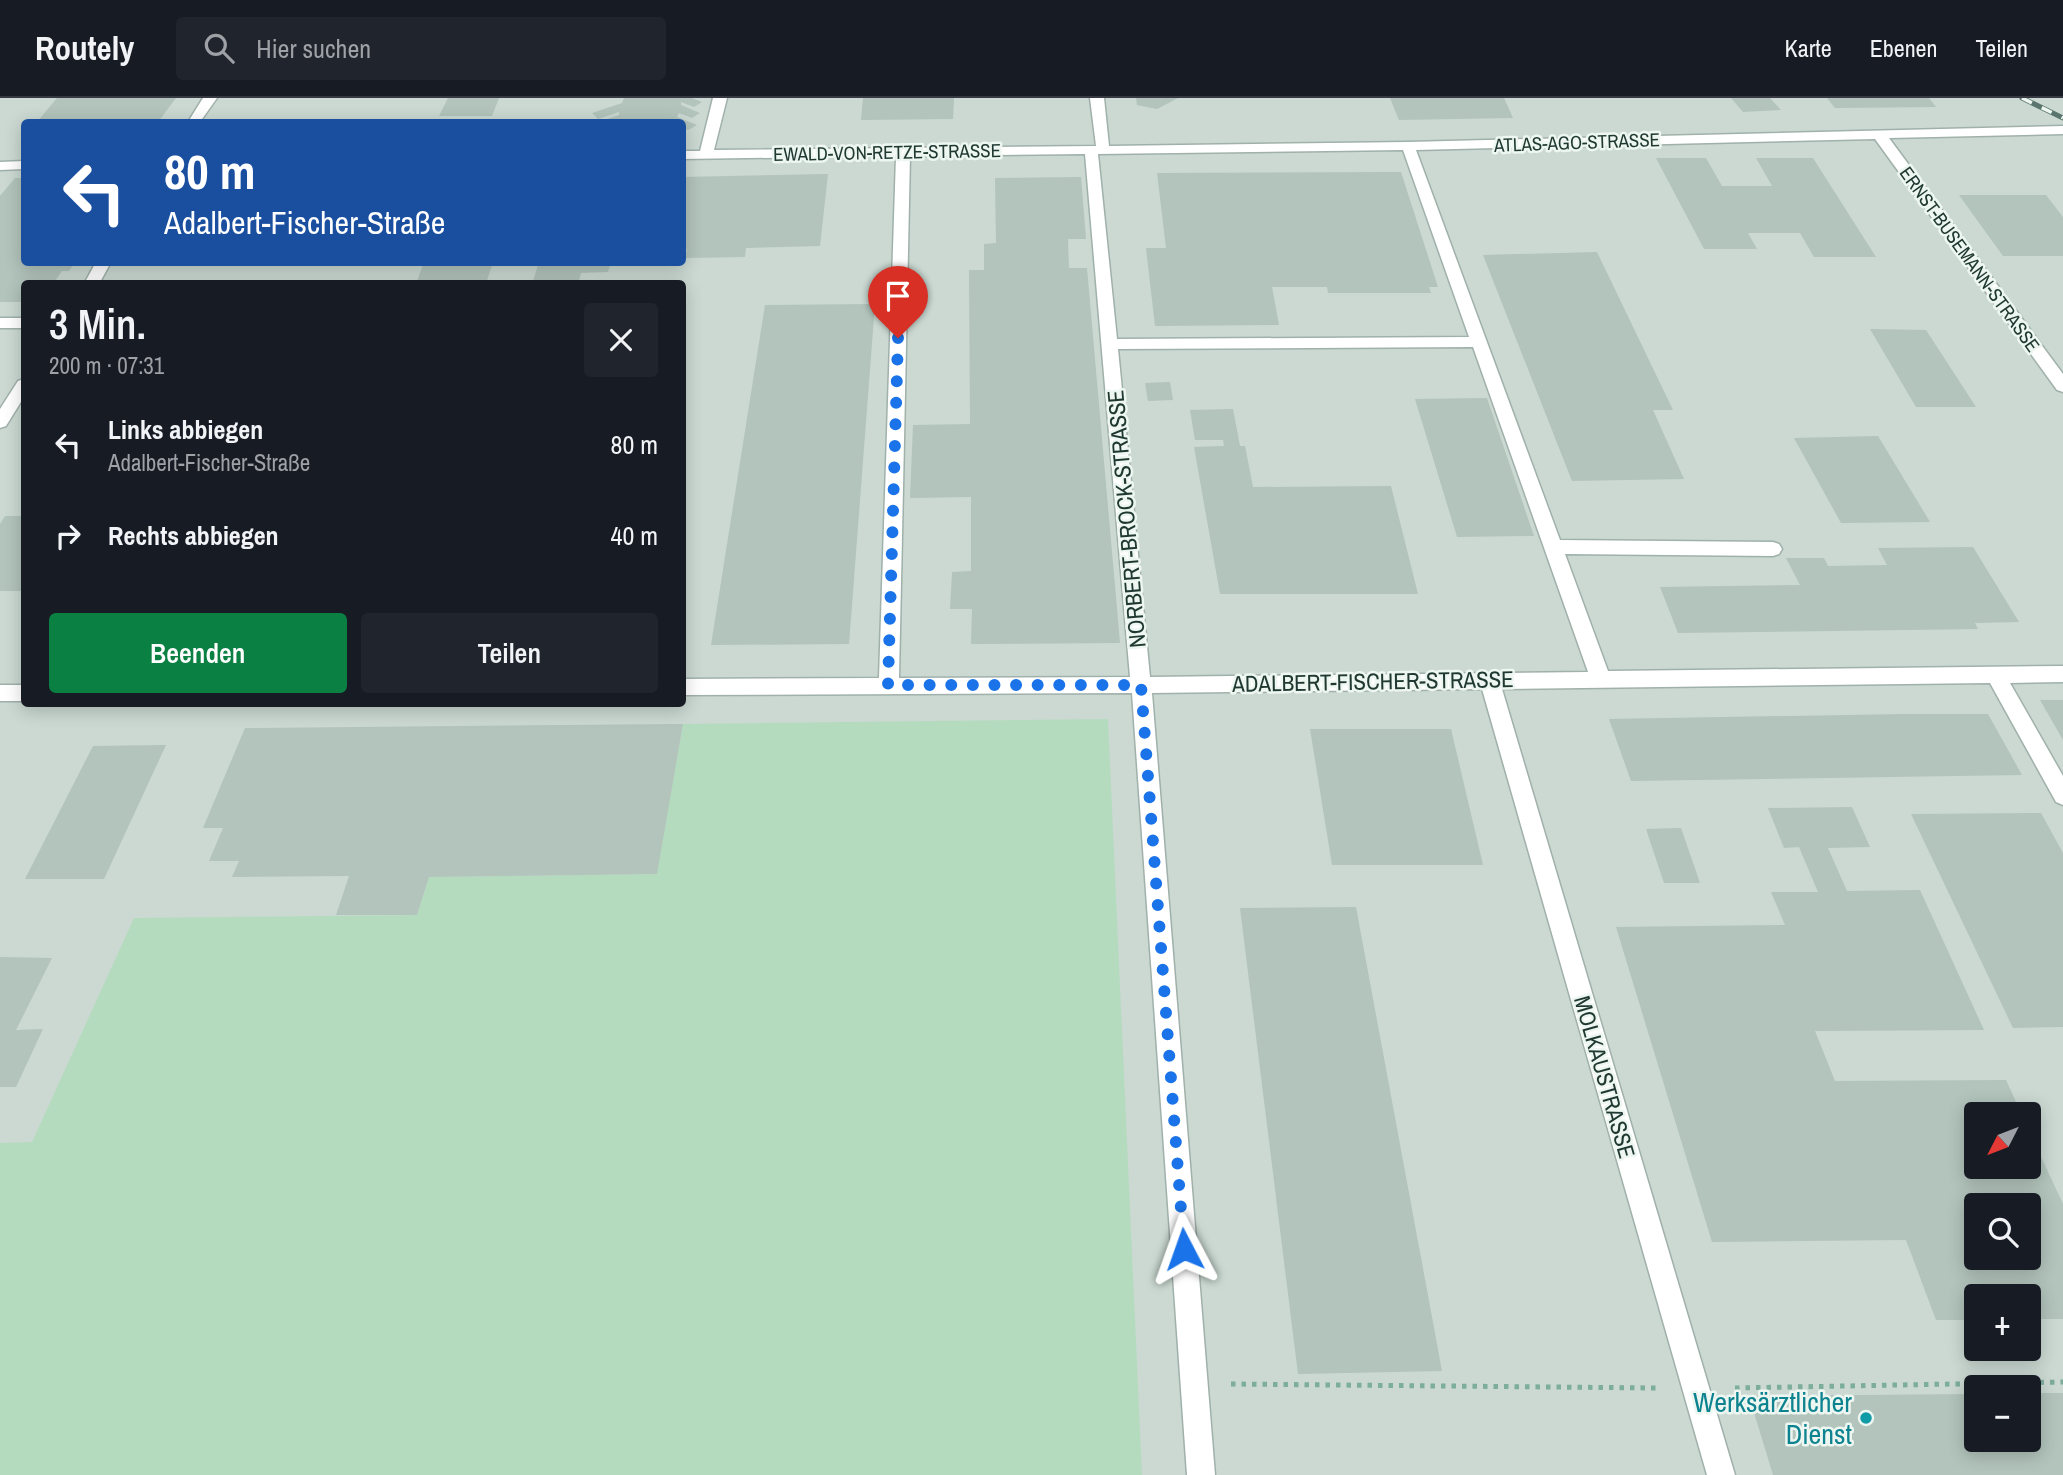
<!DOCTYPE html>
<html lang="de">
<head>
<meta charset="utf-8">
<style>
	:root { --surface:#171b24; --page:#20242c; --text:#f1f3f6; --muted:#9ea1a6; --line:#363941; --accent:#0b8043 }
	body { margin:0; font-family:"Archivo Narrow",sans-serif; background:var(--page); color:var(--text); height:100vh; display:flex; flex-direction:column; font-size:26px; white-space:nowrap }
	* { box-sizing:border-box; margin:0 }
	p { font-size:23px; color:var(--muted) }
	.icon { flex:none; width:38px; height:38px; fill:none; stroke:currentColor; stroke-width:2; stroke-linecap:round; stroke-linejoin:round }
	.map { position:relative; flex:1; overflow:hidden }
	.panel { position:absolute; left:21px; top:182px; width:665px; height:427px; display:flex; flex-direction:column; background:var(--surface); border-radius:7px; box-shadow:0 4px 18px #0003 }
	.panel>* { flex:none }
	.banner { position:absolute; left:21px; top:21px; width:665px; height:147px; border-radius:7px; box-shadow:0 4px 18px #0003; background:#1a4fa0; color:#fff; overflow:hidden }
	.needle { width:46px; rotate:228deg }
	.tools { position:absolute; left:1964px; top:1004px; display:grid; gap:14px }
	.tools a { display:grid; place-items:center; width:77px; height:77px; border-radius:7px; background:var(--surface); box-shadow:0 4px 18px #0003; font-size:35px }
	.pin { position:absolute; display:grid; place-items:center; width:60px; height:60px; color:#fff; margin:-72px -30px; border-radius:50% 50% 50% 0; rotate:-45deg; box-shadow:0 0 7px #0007 }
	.pin .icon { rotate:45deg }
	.me { position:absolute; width:77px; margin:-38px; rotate:356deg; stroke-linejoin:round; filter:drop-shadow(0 0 5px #0008) }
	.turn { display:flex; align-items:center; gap:24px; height:147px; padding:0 28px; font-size:32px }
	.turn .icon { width:91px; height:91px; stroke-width:2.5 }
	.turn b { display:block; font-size:49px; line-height:60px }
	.round { display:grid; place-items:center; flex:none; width:74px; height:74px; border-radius:7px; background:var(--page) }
	.overview { display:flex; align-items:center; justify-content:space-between; height:119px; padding:0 28px }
	h1 { font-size:42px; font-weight:600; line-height:52px }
	.action { display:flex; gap:14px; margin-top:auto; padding:14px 28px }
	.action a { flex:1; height:80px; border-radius:7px; background:var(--accent); color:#fff; font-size:28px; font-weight:600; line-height:80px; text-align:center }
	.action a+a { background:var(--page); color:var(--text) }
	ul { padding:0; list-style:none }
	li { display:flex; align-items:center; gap:21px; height:91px; padding:0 28px }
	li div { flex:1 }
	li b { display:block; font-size:26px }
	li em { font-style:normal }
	header { display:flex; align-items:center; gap:42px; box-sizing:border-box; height:98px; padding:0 35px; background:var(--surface); border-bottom:2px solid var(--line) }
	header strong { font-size:33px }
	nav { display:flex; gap:38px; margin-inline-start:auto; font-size:24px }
	.search { width:490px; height:63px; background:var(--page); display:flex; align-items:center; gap:18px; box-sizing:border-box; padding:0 24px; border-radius:7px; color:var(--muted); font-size:26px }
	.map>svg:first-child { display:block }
	.built { fill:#cbd9d2; fill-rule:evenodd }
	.green { fill:#b5dbbf }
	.building { fill:#b2c4bc; fill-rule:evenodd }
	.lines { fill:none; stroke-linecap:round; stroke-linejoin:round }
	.minor-casing { stroke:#a0b0ab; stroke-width:3 }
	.path { stroke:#7dad9d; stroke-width:5; stroke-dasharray:4.5 6; stroke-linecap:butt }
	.minor { fill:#fff; fill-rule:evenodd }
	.rail-casing { stroke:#59756d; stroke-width:5 }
	.rail { stroke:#edf6f1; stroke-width:3.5; stroke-dasharray:11; stroke-linecap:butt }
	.route { stroke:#1a73e8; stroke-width:12; stroke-dasharray:0 21.6 }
	.culture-dot { fill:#0f9aa8; stroke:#edf6f1; stroke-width:2.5 }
	.labels { text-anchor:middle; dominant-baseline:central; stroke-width:5; stroke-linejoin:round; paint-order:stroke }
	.far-street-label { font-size:19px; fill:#1f3831; stroke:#edf6f1 }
	.street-label { font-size:23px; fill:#1f3831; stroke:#edf6f1 }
	.near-culture-label { font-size:28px; fill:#0d838f; stroke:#edf6f1; text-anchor:end }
</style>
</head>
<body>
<header>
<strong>Routely</strong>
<div class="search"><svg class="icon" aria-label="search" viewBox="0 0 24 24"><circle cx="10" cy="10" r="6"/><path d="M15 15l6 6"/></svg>Hier suchen</div>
<nav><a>Karte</a><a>Ebenen</a><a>Teilen</a></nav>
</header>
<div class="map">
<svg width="2063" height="1377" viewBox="0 0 2063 1377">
	<rect width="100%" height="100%" fill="#dde9e4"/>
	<!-- built -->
	<path class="built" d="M0,0H2063V1377H0ZM24,24H682V164H24ZM24,186H682V606H24ZM1976,1017H2028V1069H1976ZM1976,1108H2028V1160H1976ZM1976,1199H2028V1251H1976ZM1976,1290H2028V1342H1976Z"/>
	<!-- green -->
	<path class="green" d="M1108,621L1142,1377H0V1045L32,1044L134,820L417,817L429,779L656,776L683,626Z"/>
	<!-- building -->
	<g class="building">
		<path d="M57,0H176L158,24H37Z"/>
		<path d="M448,0H499L492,18H439Z"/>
		<path d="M624,0H692L702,4L694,9L681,4V7L700,15L692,20L679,15L677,19L697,27L688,32L682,30V24H598L619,17V14L598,21L592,15L622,5Z"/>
		<path d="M863,0H954L953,21L861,22Z"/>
		<path d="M1136,0H1178L1157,11L1137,7Z"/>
		<path d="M1390,0H1504L1513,20L1399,22Z"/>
		<path d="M1731,0H1770L1781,12L1743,14Z"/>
		<path d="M1827,0H1929L1936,9L1835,10Z"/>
		<path d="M1656,60H1706L1722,88H1772L1756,60H1813L1876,159H1814L1800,135H1748L1757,151H1704Z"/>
		<path d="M1401,74L1438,189H1429L1431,195H1328L1327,189H1272L1279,227L1155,228L1146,150H1166L1157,75Z"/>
		<path d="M828,76L820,148L746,150L745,159L685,160L687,151H682V79Z"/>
		<path d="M1081,79L1086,141H1068L1069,170H1087L1120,545L971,546L972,511H950L952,474L971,473V399L910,400L913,327L970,326L969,172H984V146L996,145L995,80Z"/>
		<path d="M15,80H24V164H75L69,173H62L53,186H24V204H0V98Z"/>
		<path d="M1959,97H2046L2063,119V158H2003Z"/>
		<path d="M1597,154L1673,312H1653L1684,381L1572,383L1483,157Z"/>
		<path d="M424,164H493L486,186H416Z"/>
		<path d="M539,164H611L608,174L581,175L578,186H532Z"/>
		<path d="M875,206L849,546L711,547L765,207Z"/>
		<path d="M1870,231L1926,232L1976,309H1916Z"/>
		<path d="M1170,284L1173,302L1148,303L1145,285Z"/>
		<path d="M1487,300L1534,438L1457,439L1415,301Z"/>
		<path d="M1233,311L1240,348H1245L1253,389L1391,388L1418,496H1220L1194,349L1224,348L1223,342H1195L1190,312Z"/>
		<path d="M1878,338L1930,424L1841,425L1794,340Z"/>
		<path d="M5,418H24V493H0V426Z"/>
		<path d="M1973,449L2019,524L1975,525L1978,531L1678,535L1660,489L1800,487L1786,460H1824L1828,468L1887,467L1878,450Z"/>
		<path d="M2040,602H2063V642Z"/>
		<path d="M1904,616H1988L2022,677L1631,683L1609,621Z"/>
		<path d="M683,626L657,776L429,779L417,817H336L349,778L232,779L239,763H209L223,730H203L245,630Z"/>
		<path d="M1310,631H1451L1483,767H1332Z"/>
		<path d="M166,647L104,781H25L93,648Z"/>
		<path d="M1852,709L1870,749L1828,750L1847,793L1920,792L1984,932L1815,933L1835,983L2006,982L2022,1017H1976V1069H2028V1031L2063,1106V1221H2028V1199H1976V1222H1936L1906,1142L1712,1144L1616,829L1785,827L1771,794H1818L1799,749L1784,750L1768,710ZM1976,1108H2028V1160H1976Z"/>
		<path d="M2041,715L2063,755V929L2013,930L1911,716Z"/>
		<path d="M1681,730L1700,785H1664L1646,731Z"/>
		<path d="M1356,809L1442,1273L1298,1276L1240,810Z"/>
		<path d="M0,859L52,860L16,932L43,931L16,989H0Z"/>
		<path d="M2028,1295H2063V1377H1773L1749,1298L1976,1296V1342H2028Z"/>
	</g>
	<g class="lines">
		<defs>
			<g id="minor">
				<path d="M203,0H217L200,24H188Z"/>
				<path d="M713,0H727L714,52L1096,48L1090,0H1104L1109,48L1408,44L2063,28V36L1889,40L2063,276V294L2057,292L1875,41L1416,52L1560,442L1773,444L1779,446L1782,451L1779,456L1773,458L1565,456L1608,573L2063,568V584L2010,585L2063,678V707L2056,704L1990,585L1502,591L1735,1377H1707L1482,591L1152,595L1215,1377H1187L1132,595L682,597V581L879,580L896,58L682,61V53H700ZM1403,52L1469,239L1117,241L1098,56ZM1085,56L1130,579L899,580L910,58ZM1473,249L1588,574L1150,579L1118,251Z"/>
				<path d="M24,63V71L0,72V64Z"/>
				<path d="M96,164H111L99,186H84Z"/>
				<rect x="0" y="220" width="24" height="10"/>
				<path d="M24,281V299L6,328L0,330V311L18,283Z"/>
				<rect x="0" y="587" width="24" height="16"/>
			</g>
		</defs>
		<!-- minor casing -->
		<use href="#minor" class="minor-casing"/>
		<!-- path -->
		<g class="path">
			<path d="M1231,1286L1656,1290"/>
			<path d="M1735,1290L2063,1284"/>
		</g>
		<!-- minor -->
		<use href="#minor" class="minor"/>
		<defs>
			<path id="rail" d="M2022,0L2063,20"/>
		</defs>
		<!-- rail casing -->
		<use href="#rail" class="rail-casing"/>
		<!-- rail -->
		<use href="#rail" class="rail"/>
	</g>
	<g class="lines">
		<!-- route -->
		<path class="route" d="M898,240L888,587H1141L1184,1151"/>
	</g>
	<!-- markers -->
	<circle class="culture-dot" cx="1866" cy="1320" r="7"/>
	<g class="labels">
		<!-- far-street labels -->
		<g class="far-street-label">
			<text transform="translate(1577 44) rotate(-2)">ATLAS-AGO-STRASSE</text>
			<text transform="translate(887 54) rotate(-1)">EWALD-VON-RETZE-STRASSE</text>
			<text transform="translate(1970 161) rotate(54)">ERNST-BUSEMANN-STRASSE</text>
		</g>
		<!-- street labels -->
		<g class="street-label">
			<text transform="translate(1126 421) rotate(-95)">NORBERT-BROCK-STRASSE</text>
			<text transform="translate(1373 583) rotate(-1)">ADALBERT-FISCHER-STRASSE</text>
			<text transform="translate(1605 979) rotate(74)">MOLKAUSTRASSE</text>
		</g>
		<!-- near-culture labels -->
		<g class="near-culture-label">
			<text x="1852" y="1304">Werksärztlicher<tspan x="1852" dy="32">Dienst</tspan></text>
		</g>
	</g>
</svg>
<div class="tools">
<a><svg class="needle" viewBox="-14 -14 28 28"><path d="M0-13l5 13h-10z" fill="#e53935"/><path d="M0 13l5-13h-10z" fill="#9ea1a6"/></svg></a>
<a><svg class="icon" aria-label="search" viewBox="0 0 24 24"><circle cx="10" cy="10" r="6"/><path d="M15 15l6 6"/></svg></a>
<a>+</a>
<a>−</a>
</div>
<div class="pin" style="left:898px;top:240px;background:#d93025"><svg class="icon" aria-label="arrive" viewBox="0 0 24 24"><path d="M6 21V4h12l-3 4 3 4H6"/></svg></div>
<svg class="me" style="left:1184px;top:1151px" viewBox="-20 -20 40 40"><path d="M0-17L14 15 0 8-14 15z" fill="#1a73e8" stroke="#fff" stroke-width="4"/></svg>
<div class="banner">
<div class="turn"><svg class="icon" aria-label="left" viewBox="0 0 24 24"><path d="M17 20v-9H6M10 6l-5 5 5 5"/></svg><div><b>80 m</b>Adalbert-Fischer-Straße</div></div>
</div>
<section class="panel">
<div class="overview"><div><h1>3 Min.</h1><p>200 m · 07:31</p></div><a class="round"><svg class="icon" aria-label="close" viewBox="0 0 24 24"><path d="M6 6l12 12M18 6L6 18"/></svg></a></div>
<ul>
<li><svg class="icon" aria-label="left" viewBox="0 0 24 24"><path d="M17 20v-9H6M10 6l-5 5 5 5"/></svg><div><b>Links abbiegen</b><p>Adalbert-Fischer-Straße</p></div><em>80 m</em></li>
<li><svg class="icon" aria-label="right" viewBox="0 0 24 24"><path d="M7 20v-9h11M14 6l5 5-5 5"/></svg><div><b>Rechts abbiegen</b></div><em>40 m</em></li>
</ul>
<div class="action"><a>Beenden</a><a>Teilen</a></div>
</section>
</div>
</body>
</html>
